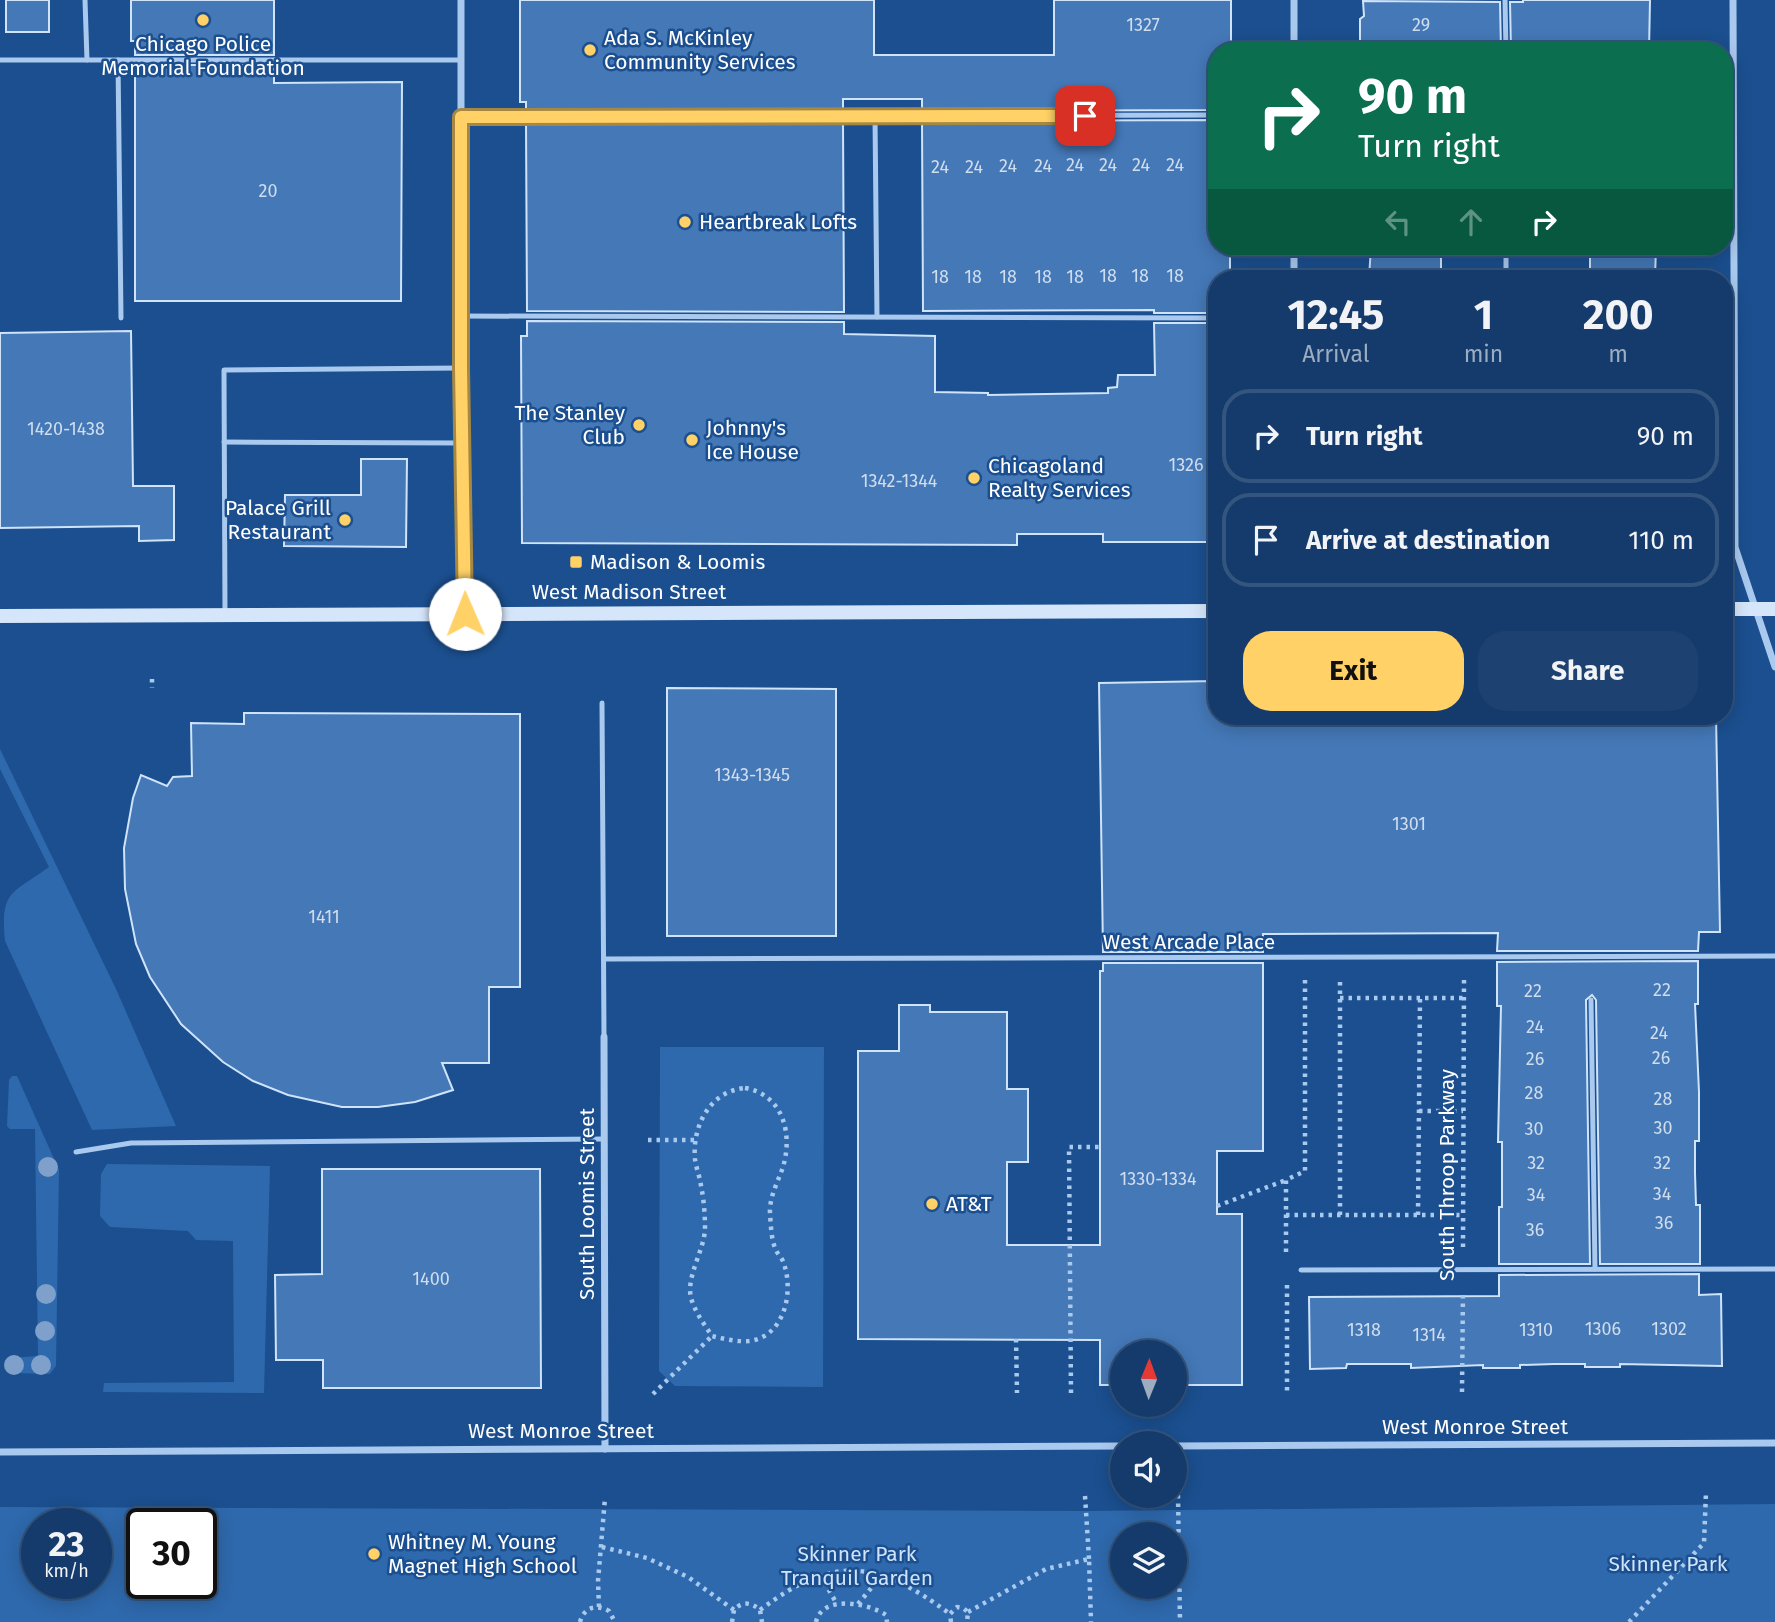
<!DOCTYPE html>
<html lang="en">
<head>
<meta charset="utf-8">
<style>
	:root { --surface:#143b6b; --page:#1d4271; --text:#f1f3f6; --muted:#9dadc1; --line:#33557e; --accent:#ffd166 }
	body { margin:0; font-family:"Fira Sans",sans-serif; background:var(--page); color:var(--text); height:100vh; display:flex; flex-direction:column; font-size:26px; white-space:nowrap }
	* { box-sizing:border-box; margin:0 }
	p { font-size:23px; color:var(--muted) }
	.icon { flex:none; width:38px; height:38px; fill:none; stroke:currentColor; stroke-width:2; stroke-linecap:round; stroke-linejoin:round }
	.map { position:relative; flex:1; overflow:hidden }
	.side { position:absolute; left:1208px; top:270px; width:525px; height:455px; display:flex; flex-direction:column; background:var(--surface); border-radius:28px; box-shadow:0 4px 18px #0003,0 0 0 2px var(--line) }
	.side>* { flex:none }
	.top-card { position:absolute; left:1208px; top:42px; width:525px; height:214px; border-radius:28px; box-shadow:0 4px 18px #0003,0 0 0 2px var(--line); background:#0b6e4f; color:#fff; overflow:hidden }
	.needle { width:46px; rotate:1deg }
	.controls { position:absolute; left:1110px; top:1340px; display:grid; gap:14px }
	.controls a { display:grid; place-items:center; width:77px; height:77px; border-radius:50%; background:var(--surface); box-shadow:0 4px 18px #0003,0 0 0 2px var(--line); font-size:35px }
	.speed { position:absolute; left:21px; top:1508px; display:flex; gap:14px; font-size:35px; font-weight:700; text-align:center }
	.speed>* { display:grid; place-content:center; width:91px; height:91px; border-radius:50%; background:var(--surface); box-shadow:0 4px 18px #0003,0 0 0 2px var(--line); line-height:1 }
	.speed small { font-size:18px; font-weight:400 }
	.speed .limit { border:4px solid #111; border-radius:10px; background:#fff; color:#111 }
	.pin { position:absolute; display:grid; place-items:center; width:60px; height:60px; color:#fff; margin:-30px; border-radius:14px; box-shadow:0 4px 10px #0006 }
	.me { position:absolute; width:77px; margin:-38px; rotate:359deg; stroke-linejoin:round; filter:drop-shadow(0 0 5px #0008) }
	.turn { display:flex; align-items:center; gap:24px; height:147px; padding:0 35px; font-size:32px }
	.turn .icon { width:91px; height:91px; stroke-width:2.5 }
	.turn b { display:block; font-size:49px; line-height:60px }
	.lanes { display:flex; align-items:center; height:66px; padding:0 35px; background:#0003; justify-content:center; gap:35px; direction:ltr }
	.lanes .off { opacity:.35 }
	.eta { display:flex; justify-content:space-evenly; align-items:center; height:119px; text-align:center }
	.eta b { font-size:42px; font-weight:700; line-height:49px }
	.primary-button { display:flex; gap:14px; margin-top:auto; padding:14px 35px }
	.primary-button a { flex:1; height:80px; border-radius:28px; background:var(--accent); color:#111; font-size:28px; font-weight:700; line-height:80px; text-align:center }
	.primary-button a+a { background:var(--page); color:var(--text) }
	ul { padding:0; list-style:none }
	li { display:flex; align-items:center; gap:21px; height:94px; margin:0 14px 10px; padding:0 21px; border:4px solid var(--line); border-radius:28px }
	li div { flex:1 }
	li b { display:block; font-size:26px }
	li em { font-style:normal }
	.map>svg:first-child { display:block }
	.green { fill:#2e69ad; fill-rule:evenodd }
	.building { fill:#4478b7; stroke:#cfe3fa; stroke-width:2 }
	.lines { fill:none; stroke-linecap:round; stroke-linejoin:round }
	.path { stroke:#a9c9ee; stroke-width:4.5; stroke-dasharray:3.5 5; stroke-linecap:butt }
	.service { stroke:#a9c9ee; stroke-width:5 }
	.minor { stroke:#a9c9ee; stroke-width:7 }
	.secondary { stroke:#d6e6fa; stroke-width:14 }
	.tree { fill:#7ea0ca }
	.route-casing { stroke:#a68842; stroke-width:18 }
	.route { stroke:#ffd166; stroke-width:12 }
	.poi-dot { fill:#ffd166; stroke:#1b4f8f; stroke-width:2.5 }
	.labels { text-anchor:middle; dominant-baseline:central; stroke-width:5; stroke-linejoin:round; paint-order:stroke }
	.number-label { font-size:18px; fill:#d0dded }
	.poi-label { font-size:21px; fill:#fff; stroke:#1b4f8f; text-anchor:start }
	.street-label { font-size:21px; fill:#fff; stroke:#1b4f8f }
	.park-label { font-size:21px; fill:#cfe3fa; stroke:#1b4f8f }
</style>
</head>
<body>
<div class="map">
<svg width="1775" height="1622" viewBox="0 0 1775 1622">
	<rect width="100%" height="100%" fill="#1b4f8f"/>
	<!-- green -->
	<g class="green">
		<path d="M0,749L116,989L176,1126L92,1130L5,941C0,890 12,894 49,867L0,769Z"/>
		<path d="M660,1047H824L823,1387L675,1386L659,1371Z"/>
		<path d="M12,1076H17L59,1170L56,1366L50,1374L14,1373L7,1367L9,1358L38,1356L35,1129H10L7,1126L9,1080Z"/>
		<path d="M107,1164L270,1166L264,1393L103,1392L104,1383L234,1382L233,1241L196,1240L188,1231L110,1227L100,1216L101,1174Z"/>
		<path d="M1775,1504V1622H0V1507L1087,1511ZM37,1524H96V1584H37ZM142,1524H201V1584H142ZM1122,1535H1174V1587H1122Z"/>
	</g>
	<!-- building -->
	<g class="building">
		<rect x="6" y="0" width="43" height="32"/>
		<path d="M131,0H274V55H135V41H131Z"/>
		<path d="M520,0H874V55H1054V0H1231V51H1216V110L922,111V99H843V111L526,112V102H520Z"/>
		<path d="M1523,0H1650L1649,51H1511L1510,2H1523Z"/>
		<path d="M1363,1L1500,2L1501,51H1360V19L1364,16Z"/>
		<path d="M135,65H274V83L402,82L401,301H135Z"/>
		<path d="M1216,120V247H1230V278H1216V313H1154V310L923,311L922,121Z"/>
		<path d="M843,121L844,312L527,311L526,122Z"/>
		<path d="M1371,247H1441V278H1369Z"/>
		<path d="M1590,247H1656L1655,278H1590Z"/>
		<path d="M527,321L844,322V334L935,336V392L988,393V395L1108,393V388L1117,387L1118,375H1155L1154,323H1216V542H1103V534H1017V545L522,543L521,336H527Z"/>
		<path d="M131,331L133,486H174V540L139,541V526L0,528V333Z"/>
		<path d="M361,459H407L406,547L284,546L285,495H361Z"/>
		<path d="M1216,681V716H1716L1720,932H1699L1698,951H1497L1498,933L1263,934V952H1103L1099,683Z"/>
		<path d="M667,688L836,689V936H667Z"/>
		<path d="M244,713L520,714V987H489V1063H442L453,1090L415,1102L378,1107H342L288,1095L253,1081L223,1062L181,1024L150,977L136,944L125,889L124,848L133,798L141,775L167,786L173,777L192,776L191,723L244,724Z"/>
		<path d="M1698,961V1004H1695L1699,1092V1141H1695V1173L1696,1205H1700V1264H1600L1596,1000L1592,995L1586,1000L1590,1264H1499V1207H1502V1142H1498L1501,1006H1497V962Z"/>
		<path d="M1103,963H1263V1151H1217V1214H1242V1385H1174V1353H1122V1385H1100V1340L858,1339V1051H899V1005H930V1012H1007V1089H1028V1162H1007V1245H1100V971H1103Z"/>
		<path d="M322,1169H540L541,1388H323V1360H276L275,1275L322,1274Z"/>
		<path d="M1699,1274V1295L1721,1294L1722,1366L1620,1364V1367H1585V1364H1554L1520,1365V1368H1483V1365L1411,1368V1364H1347L1346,1368L1310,1369L1309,1297L1499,1296V1275Z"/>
	</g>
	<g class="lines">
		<!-- path -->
		<g class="path">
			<path d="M152,679V688"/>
			<path d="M1340,998H1463"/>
			<path d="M745,1088C783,1095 793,1133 783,1167C778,1182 769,1197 770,1214C771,1225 771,1240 776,1250C778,1255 783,1259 784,1264C794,1293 784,1337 749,1341C737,1342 724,1339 712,1336C704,1324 695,1312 691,1298C686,1276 704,1251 705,1229C705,1215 704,1200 701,1186C700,1177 696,1168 695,1159C692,1126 710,1091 745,1088Z"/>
			<path d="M1419,1111H1463"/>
			<path d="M648,1140H695"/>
			<path d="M1217,1206L1286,1180"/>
			<path d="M1286,1215H1463"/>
			<path d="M1340,1215V978"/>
			<path d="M1418,1215L1420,998"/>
			<path d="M1463,1247L1464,979"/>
			<path d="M1286,1252V1180L1305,1171V979"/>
			<path d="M1287,1285V1393"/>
			<path d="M1016,1339L1017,1393"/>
			<path d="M1462,1392L1463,1290"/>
			<path d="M1071,1393L1069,1147H1100"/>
			<path d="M653,1394L712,1336"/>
			<path d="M1178,1495L1180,1622"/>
			<path d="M1085,1496L1089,1559"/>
			<path d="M602,1547L647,1558L688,1577L734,1610"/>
			<path d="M820,1575L837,1604"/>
			<path d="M858,1604L882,1575"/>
			<path d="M599,1607L598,1581L605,1498"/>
			<path d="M760,1610C834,1554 877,1560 950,1614"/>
			<path d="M968,1612L1046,1569L1089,1559L1091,1622"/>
			<path d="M580,1622C584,1607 596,1604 609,1611L615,1622"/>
			<path d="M732,1622L734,1610C742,1601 751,1602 760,1610L762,1622"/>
			<path d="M816,1622C822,1594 869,1603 886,1615L887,1622"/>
			<path d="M951,1622L950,1614L957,1607L963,1608L968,1612L967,1622"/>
			<path d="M1629,1622L1704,1543L1706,1492"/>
		</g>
		<!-- service -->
		<g class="service">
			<path d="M85,0L87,60"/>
			<path d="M1505,0L1506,51"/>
			<path d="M0,60H461"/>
			<path d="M118,60L121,318"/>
			<path d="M461,117L1216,115"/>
			<path d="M875,117L877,317"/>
			<path d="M1506,247V278"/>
			<path d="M461,316L1216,318"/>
			<path d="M224,442L463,443"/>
			<path d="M225,615L224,370L461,368"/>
			<path d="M602,703L604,1037"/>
			<path d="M604,959L1775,956"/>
			<path d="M1591,1000L1595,1269"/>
			<path d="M76,1152L131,1143L604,1139"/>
			<path d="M1301,1270L1775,1269"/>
		</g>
		<!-- minor -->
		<g class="minor">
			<path d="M461,0V368L465,614"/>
			<path d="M1294,0V51"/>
			<path d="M1733,0L1735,547L1775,667"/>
			<path d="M1294,278V247"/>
			<path d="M604,1037L605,1449"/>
			<path d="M1174,1446L1775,1443"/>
			<path d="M0,1452L1122,1446"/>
		</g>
		<!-- secondary -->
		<g class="secondary">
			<path d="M1724,609H1775"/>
			<path d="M0,616L1216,611"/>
		</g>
	</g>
	<!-- trees -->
	<g class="tree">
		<circle cx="48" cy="1167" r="10"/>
		<circle cx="46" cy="1294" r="10"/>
		<circle cx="45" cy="1331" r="10"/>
		<circle cx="14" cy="1365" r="10"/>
		<circle cx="41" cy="1365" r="10"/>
	</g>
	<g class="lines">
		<defs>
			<path id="route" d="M465,614L461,368V117L1085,116"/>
		</defs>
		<!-- route casing -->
		<use href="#route" class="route-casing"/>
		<!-- route -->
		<use href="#route" class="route"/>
	</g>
	<!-- markers -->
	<g class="poi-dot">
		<circle cx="203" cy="20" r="7"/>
		<circle cx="590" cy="50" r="7"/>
		<circle cx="685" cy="222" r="7"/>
		<circle cx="639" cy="425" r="7"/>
		<circle cx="692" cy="440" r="7"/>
		<circle cx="974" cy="478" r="7"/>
		<circle cx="345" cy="520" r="7"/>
		<rect x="569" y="555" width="14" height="14" rx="3.5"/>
		<circle cx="932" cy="1204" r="7"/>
		<circle cx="374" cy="1554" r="7"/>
	</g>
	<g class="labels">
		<!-- number labels -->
		<g class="number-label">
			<text x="1143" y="25">1327</text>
			<text x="1421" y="25">29</text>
			<text x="1075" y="165">24</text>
			<text x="1108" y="165">24</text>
			<text x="1141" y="165">24</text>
			<text x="1175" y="165">24</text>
			<text x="1008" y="166">24</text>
			<text x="1043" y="166">24</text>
			<text x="940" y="167">24</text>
			<text x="974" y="167">24</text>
			<text x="268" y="191">20</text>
			<text x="1108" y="276">18</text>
			<text x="1140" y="276">18</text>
			<text x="1175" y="276">18</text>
			<text x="940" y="277">18</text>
			<text x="973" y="277">18</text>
			<text x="1008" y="277">18</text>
			<text x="1043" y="277">18</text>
			<text x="1075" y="277">18</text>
			<text x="66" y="429">1420-1438</text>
			<text x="1186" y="465">1326</text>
			<text x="899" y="481">1342-1344</text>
			<text x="752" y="775">1343-1345</text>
			<text x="1409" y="824">1301</text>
			<text x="324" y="917">1411</text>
			<text x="1662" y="990">22</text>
			<text x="1533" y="991">22</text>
			<text x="1535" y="1027">24</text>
			<text x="1659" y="1033">24</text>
			<text x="1661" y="1058">26</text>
			<text x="1535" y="1059">26</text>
			<text x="1534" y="1093">28</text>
			<text x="1663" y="1099">28</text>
			<text x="1663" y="1128">30</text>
			<text x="1534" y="1129">30</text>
			<text x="1536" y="1163">32</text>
			<text x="1662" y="1163">32</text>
			<text x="1158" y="1179">1330-1334</text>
			<text x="1662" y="1194">34</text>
			<text x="1536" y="1195">34</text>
			<text x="1664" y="1223">36</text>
			<text x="1535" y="1230">36</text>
			<text x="431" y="1279">1400</text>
			<text x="1603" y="1329">1306</text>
			<text x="1669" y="1329">1302</text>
			<text x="1364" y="1330">1318</text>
			<text x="1536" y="1330">1310</text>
			<text x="1429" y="1335">1314</text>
		</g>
		<!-- poi labels -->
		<g class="poi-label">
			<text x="604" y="38">Ada S. McKinley<tspan x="604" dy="24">Community Services</tspan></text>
			<text x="203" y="44" text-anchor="middle">Chicago Police<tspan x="203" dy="24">Memorial Foundation</tspan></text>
			<text x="699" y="222">Heartbreak Lofts</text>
			<text x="625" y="413" text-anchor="end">The Stanley<tspan x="625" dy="24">Club</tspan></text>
			<text x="706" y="428">Johnny's<tspan x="706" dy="24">Ice House</tspan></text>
			<text x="988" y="466">Chicagoland<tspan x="988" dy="24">Realty Services</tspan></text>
			<text x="331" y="508" text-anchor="end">Palace Grill<tspan x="331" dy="24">Restaurant</tspan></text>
			<text x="590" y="562">Madison &amp; Loomis</text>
			<text x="946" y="1204">AT&amp;T</text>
			<text x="388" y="1542">Whitney M. Young<tspan x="388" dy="24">Magnet High School</tspan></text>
		</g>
		<!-- street labels -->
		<g class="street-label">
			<text x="629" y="592">West Madison Street</text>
			<text x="1189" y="942">West Arcade Place</text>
			<text transform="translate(1447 1175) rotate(-90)">South Throop Parkway</text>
			<text transform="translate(587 1204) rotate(-90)">South Loomis Street</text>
			<text x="1475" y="1427">West Monroe Street</text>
			<text x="561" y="1431">West Monroe Street</text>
		</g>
		<!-- park labels -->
		<g class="park-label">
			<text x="857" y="1554">Skinner Park<tspan x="857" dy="24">Tranquil Garden</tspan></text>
			<text x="1668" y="1564">Skinner Park</text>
		</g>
	</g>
</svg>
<div class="controls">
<a><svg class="needle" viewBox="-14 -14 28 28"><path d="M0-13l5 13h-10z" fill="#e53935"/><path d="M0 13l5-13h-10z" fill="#9dadc1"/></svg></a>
<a><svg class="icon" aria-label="sound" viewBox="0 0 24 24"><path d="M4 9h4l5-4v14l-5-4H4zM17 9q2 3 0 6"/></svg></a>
<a><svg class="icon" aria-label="layers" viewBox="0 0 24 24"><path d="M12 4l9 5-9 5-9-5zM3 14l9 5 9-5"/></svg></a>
</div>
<div class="speed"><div>23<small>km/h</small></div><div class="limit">30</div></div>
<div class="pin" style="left:1085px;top:116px;background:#d93025"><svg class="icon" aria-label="arrive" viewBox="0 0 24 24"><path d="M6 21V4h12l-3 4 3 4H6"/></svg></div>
<svg class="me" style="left:465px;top:614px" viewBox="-20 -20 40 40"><circle r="19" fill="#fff"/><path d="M0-13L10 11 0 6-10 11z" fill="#ffd166"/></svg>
<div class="top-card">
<div class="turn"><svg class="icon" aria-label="right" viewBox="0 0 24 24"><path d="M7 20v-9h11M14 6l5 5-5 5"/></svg><div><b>90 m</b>Turn right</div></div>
<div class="lanes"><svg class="icon off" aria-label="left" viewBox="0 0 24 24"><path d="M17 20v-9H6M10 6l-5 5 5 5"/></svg><svg class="icon off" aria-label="ahead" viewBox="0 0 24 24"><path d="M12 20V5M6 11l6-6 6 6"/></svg><svg class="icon" aria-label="right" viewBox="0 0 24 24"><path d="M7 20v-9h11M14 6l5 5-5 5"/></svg></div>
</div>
<section class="side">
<div class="eta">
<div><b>12:45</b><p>Arrival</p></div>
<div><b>1</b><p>min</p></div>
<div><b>200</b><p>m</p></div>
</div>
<ul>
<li><svg class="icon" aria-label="right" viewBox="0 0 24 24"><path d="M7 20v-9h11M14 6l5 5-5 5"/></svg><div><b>Turn right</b></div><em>90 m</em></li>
<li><svg class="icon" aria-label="arrive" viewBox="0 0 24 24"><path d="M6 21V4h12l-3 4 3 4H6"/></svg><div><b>Arrive at destination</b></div><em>110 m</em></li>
</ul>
<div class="primary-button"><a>Exit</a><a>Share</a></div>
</section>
</div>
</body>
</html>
